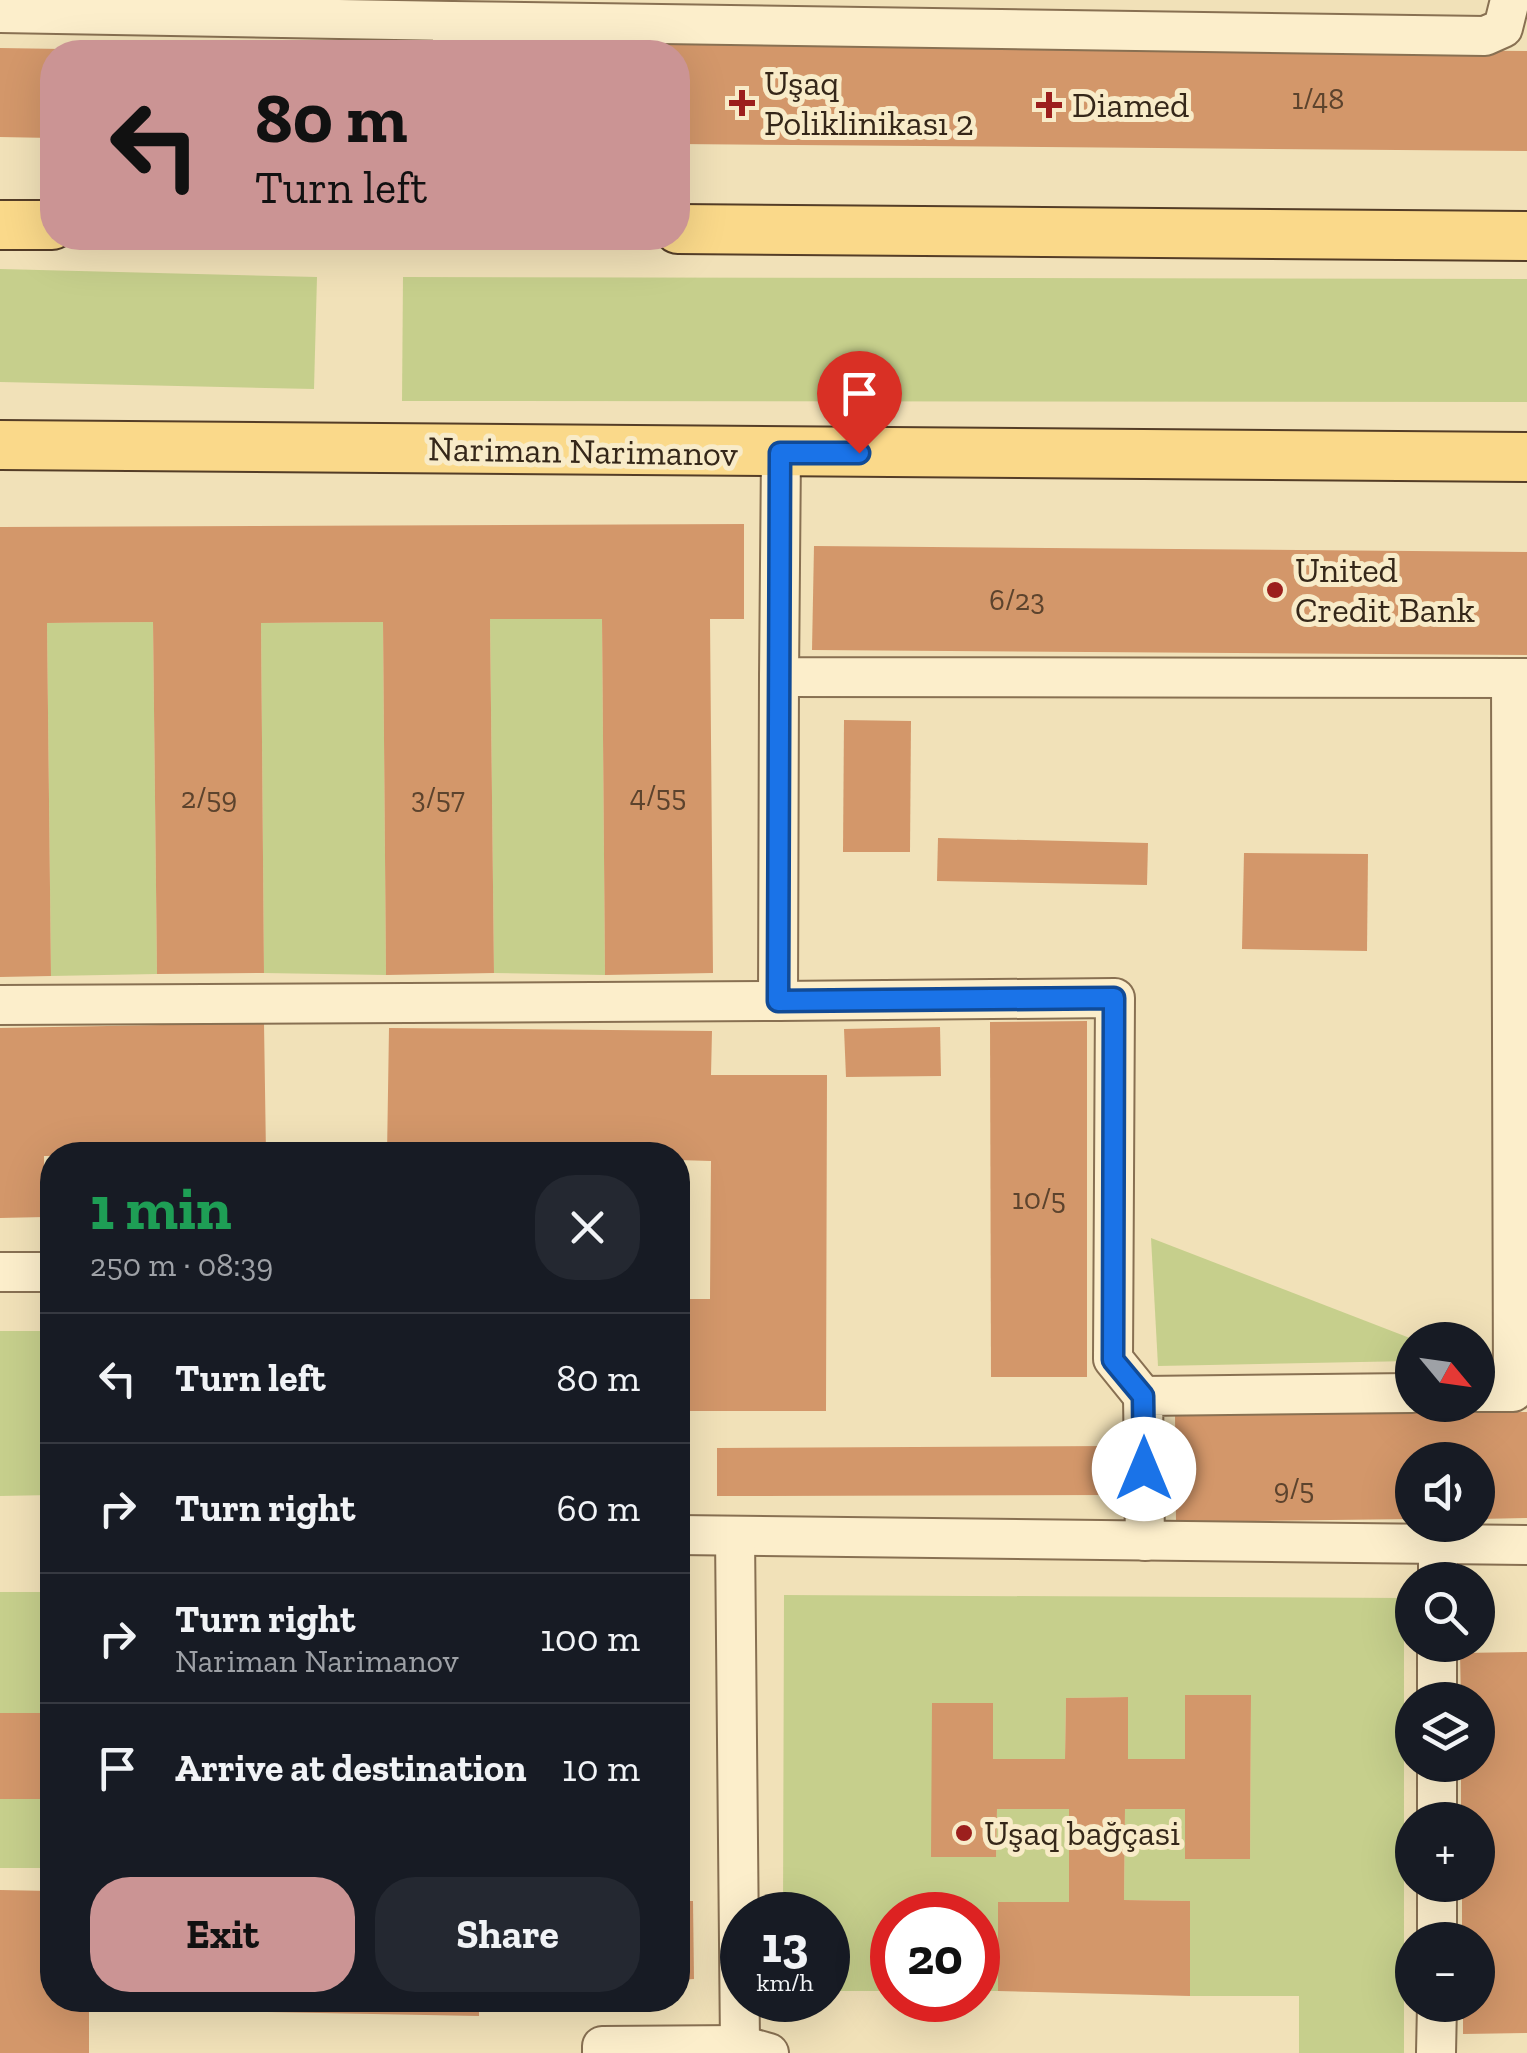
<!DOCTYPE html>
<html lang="en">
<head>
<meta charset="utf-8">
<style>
	:root { --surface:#171b24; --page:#242831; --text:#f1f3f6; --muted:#9ea1a6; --line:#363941; --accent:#cb9494 }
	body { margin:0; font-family:"Zilla Slab",serif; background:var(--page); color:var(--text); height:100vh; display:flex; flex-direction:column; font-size:38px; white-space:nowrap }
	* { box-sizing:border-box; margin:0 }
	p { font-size:32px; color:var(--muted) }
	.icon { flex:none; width:55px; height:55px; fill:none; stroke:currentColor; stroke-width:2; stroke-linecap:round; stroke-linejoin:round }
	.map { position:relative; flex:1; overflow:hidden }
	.panel { position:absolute; left:40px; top:1142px; width:650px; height:870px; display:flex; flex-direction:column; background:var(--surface); border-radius:40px; box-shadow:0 10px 40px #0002 }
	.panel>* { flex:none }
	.top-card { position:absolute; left:40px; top:40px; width:650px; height:210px; border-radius:40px; box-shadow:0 10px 40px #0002; background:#cb9494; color:#111; overflow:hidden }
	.needle { width:65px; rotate:119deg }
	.tools { position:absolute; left:1395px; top:1322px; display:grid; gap:20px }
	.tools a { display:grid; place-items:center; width:100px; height:100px; border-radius:50%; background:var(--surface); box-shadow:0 10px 40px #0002; font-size:50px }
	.speed { position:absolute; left:720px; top:1892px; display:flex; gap:20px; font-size:50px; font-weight:700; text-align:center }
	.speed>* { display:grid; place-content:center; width:130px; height:130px; border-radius:50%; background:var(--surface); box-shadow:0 10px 40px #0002; line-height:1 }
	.speed small { font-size:25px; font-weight:400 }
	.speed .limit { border:15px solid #d22; background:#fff; color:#111 }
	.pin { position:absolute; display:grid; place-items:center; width:85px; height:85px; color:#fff; margin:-102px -42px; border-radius:50% 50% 50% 0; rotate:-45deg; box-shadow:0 0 10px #0007 }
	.pin .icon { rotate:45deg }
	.me { position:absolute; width:110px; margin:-55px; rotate:0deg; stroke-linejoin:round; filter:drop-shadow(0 0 8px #0008) }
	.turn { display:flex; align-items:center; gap:35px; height:210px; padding:0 50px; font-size:45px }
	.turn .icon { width:130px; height:130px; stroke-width:2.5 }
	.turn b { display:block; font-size:70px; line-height:85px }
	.round { display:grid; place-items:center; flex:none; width:105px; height:105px; border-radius:40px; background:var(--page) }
	.head { display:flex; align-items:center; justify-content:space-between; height:170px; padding:0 50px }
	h1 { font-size:60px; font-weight:700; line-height:75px; color:#1e9e55 }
	.primary-button { display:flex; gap:20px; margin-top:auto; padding:20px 50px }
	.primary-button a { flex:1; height:115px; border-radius:40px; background:var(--accent); color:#111; font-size:40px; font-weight:700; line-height:115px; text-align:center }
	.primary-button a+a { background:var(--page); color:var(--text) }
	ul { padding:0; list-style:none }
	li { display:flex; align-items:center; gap:30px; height:130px; padding:0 50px; border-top:2px solid var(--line) }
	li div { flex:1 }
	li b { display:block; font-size:38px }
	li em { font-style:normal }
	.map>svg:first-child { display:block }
	.green { fill:#c6cf8c }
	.building { fill:#d3976a }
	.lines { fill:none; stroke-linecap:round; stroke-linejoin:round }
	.minor-casing { stroke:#887052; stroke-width:42 }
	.major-casing { stroke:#543d27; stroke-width:52 }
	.minor { stroke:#fceecb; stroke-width:38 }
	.major { stroke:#fad98a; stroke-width:48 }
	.route-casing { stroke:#114b97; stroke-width:25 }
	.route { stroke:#1a73e8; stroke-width:18 }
	.poi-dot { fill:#9c1f1d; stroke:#f8ebc8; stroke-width:4 }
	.labels { text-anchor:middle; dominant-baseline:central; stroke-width:10; stroke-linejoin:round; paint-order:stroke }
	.number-label { font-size:30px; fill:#5c432d }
	.poi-label { font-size:35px; fill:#352719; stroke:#f8ebc8; text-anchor:start }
	.street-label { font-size:35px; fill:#352719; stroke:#f8ebc8 }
</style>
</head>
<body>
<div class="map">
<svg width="1527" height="2053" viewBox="0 0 1527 2053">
	<rect width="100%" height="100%" fill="#f1e1b8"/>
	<!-- green -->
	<g class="green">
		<path d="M0,269L317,277L314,389L0,382Z"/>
		<path d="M403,277L1527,279V402L402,401Z"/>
		<path d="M490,619H602L605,975L494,973Z"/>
		<path d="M153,622L157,974L51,976L47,623Z"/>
		<path d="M383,622L386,975L264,973L261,623Z"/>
		<path d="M1151,1238L1415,1340L1412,1361L1158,1366Z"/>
		<path d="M0,1331H52V1495L0,1496Z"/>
		<rect x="0" y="1592" width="52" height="121"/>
		<path d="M784,1595L1404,1598V2053H1299V1996H1190V1901L1124,1900L1125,1809H1185L1186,1859H1250L1251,1696L1185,1759H1128L1127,1697L1066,1698L1065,1759H993V1704H932V1857H996L997,1809H1069V1902H998V1991H978V1915H892V1991H828V1915H783Z"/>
		<path d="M678,1602L688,1607L686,1682H678Z"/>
		<rect x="0" y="1799" width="52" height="69"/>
	</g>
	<!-- building -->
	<g class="building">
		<path d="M475,43L1527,51V151L678,144V52H475Z"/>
		<path d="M0,48L63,49L52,52V138L0,137Z"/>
		<path d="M744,524V619H710L713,973L605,975L602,619H490L494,973L386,975L383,622L261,623L264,973L157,974L153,622L47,623L51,976L0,977V527Z"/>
		<path d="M814,546L1527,552V655L812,650Z"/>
		<path d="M844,720L911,721L910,852H843Z"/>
		<path d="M938,838L1148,843L1147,885L937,881Z"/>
		<path d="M1244,853L1368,854L1367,951L1242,949Z"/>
		<path d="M1087,1021V1377H991L990,1022Z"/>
		<path d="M264,1023L266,1155L44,1156L45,1217L0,1218V1028Z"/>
		<path d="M940,1027L941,1076L846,1077L844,1029Z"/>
		<path d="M389,1028L712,1031L711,1075H827L826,1411H689L690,1299H710L711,1161L678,1160V1155H387Z"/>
		<path d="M1527,1412V1518L1478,1519V1460H1412V1519L1176,1522L1175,1415Z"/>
		<path d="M1110,1446V1495L717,1496V1448Z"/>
		<path d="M1527,1652V2033L1463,2034V2005H1478V1940H1462V1885H1478V1820H1461V1765H1478V1700H1461L1460,1653Z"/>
		<path d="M678,1682H686L687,1731L678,1732Z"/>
		<path d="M1185,1695H1251L1250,1859H1185V1809H1125L1124,1900L1190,1901V1996L998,1991V1902H1069V1809H997L996,1857H931L932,1703H993V1759H1065L1066,1698L1128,1697V1759H1185Z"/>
		<rect x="0" y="1713" width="52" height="86"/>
		<path d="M0,1890L52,1891V2000H89V2053H0Z"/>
		<path d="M678,1901H693L694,1979L678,1980Z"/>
		<path d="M115,2000H479V2016L115,2009Z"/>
	</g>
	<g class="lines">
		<defs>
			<g id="minor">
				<path d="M0,13L452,21"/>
				<path d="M452,52V21L1485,36L1503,28L1510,0"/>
				<path d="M781,453L779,677L1527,678"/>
				<path d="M779,677L778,1001L1115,998L1113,1359L1143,1396"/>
				<path d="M0,1005L778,1001"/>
				<path d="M0,1272H52"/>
				<path d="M1478,1392H1513L1511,678"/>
				<path d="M678,1535L1527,1545"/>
				<path d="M735,1536L740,2045"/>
				<path d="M1145,1541L1143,1396L1412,1393"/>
				<path d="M1438,1580V1545"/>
				<path d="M1437,1700V1645"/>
				<path d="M1437,1820V1765"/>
				<path d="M1437,1940V1885"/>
				<path d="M602,2053V2046L740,2045L769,2053"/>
				<path d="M1436,2053L1437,2005"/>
			</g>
			<g id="major">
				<path d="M0,225H52"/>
				<path d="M678,229L1527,236"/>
				<path d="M0,445L1527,457"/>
			</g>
		</defs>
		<!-- minor casing -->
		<use href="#minor" class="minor-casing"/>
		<!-- major casing -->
		<use href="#major" class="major-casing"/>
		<!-- minor -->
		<use href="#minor" class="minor"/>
		<!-- major -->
		<use href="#major" class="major"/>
	</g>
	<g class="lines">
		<defs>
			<path id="route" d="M859,453H780L778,1001L1114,998L1113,1360L1143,1396L1144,1469"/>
		</defs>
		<!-- route casing -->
		<use href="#route" class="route-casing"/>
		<!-- route -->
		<use href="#route" class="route"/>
	</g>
	<!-- markers -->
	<g class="poi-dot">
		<path d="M737 88h10v10h10v10h-10v10h-10v-10h-10v-10h10z"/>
		<path d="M1044 90h10v10h10v10h-10v10h-10v-10h-10v-10h10z"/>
		<circle cx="1275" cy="590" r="10"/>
		<circle cx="964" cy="1833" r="10"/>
	</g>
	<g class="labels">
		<!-- number labels -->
		<g class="number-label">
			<text x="1318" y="99">1/48</text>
			<text x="1017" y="600">6/23</text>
			<text x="658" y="796">4/55</text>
			<text x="209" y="798">2/59</text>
			<text x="438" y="798">3/57</text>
			<text x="1039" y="1199">10/5</text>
			<text x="1294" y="1489">9/5</text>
		</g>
		<!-- poi labels -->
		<g class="poi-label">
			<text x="764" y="83">Uşaq<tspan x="764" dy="40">Poliklinikası 2</tspan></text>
			<text x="1072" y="105">Diamed</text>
			<text x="1295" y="570">United<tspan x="1295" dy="40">Credit Bank</tspan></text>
			<text x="984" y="1833">Uşaq bağçasi</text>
		</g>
		<!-- street labels -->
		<g class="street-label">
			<text transform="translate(583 451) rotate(1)">Nariman Narimanov</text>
		</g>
	</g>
</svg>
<div class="tools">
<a><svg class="needle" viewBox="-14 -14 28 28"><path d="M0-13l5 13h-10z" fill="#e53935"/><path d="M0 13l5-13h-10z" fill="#9ea1a6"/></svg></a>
<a><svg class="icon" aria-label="sound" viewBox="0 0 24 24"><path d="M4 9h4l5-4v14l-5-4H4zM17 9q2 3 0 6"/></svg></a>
<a><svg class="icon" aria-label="search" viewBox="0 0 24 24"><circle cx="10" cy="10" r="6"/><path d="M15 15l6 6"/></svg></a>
<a><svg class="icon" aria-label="layers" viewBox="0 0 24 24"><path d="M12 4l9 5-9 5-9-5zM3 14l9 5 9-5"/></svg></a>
<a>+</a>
<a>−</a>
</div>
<div class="speed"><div>13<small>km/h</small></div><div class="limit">20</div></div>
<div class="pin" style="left:859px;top:453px;background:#d93025"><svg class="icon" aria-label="arrive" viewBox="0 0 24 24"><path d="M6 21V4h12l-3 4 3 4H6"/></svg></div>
<svg class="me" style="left:1144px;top:1469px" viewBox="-20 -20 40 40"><circle r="19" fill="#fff"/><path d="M0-13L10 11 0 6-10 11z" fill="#1a73e8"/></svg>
<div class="top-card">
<div class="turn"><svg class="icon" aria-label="left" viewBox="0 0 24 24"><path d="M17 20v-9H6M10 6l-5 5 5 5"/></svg><div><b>80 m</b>Turn left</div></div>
</div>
<section class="panel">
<div class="head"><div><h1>1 min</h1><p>250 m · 08:39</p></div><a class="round"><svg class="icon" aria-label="close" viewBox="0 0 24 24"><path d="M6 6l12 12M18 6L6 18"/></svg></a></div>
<ul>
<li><svg class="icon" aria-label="left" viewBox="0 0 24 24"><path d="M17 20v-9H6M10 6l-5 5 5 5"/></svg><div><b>Turn left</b></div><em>80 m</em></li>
<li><svg class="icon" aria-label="right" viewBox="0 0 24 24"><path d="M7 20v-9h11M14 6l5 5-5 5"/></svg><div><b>Turn right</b></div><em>60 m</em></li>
<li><svg class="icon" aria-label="right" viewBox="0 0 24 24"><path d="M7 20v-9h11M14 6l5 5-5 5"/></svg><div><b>Turn right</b><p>Nariman Narimanov</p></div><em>100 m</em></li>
<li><svg class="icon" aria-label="arrive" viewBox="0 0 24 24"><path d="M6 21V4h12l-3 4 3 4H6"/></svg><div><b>Arrive at destination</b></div><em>10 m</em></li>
</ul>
<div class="primary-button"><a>Exit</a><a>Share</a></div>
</section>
</div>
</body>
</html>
